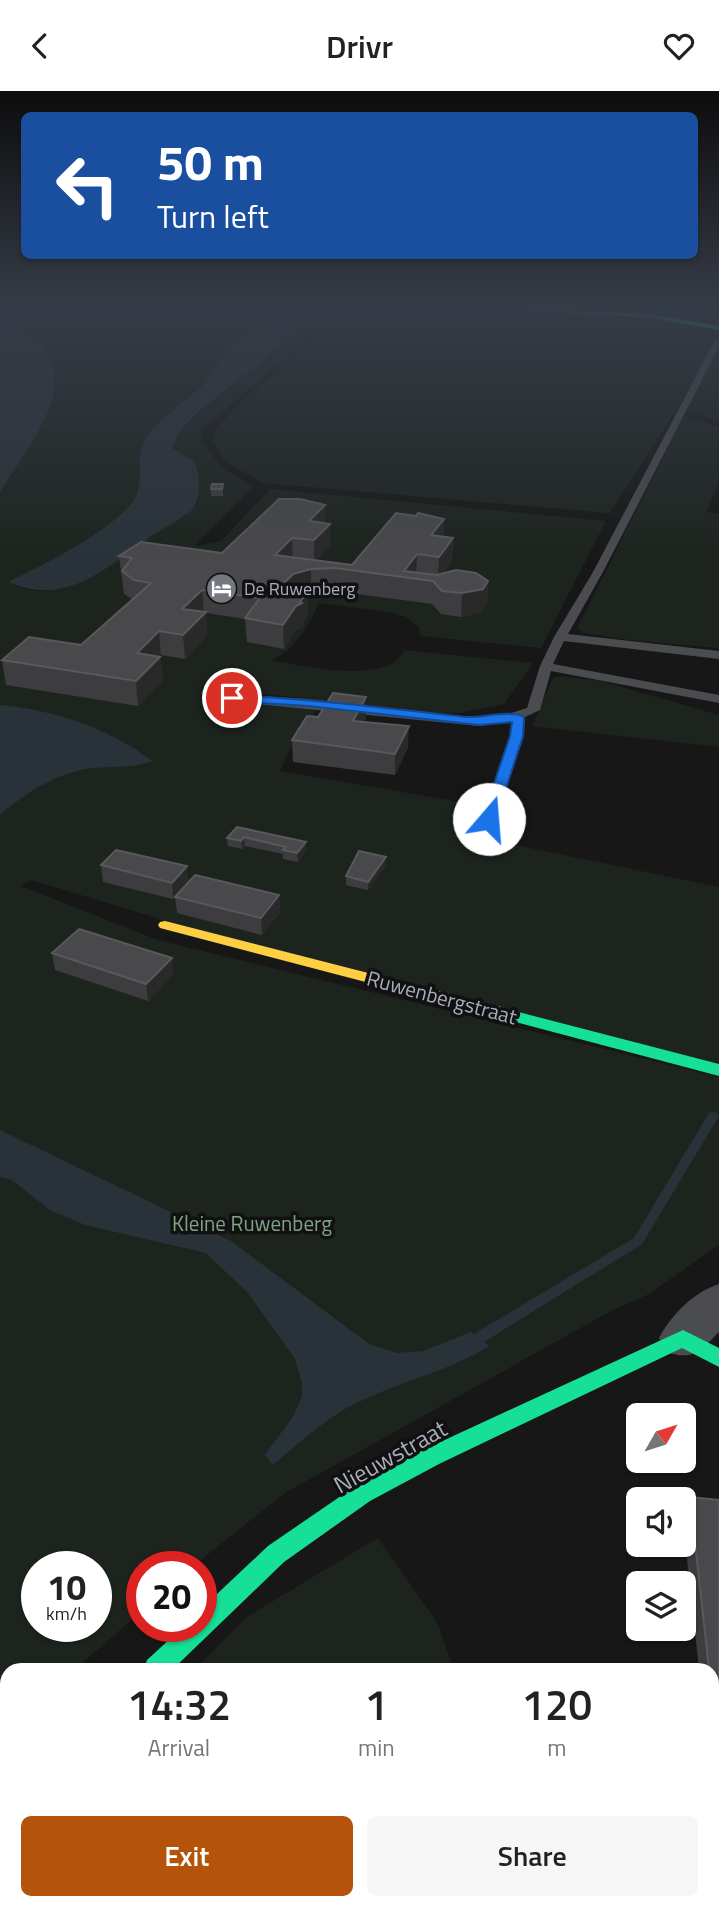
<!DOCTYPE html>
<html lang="en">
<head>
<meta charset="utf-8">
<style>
	:root { --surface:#fff; --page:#f6f6f6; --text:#222; --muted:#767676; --accent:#b45309 }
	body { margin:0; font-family:"Titillium Web",sans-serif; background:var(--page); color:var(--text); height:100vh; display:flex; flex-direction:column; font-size:26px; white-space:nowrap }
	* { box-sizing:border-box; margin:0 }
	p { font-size:23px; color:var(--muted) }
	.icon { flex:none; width:38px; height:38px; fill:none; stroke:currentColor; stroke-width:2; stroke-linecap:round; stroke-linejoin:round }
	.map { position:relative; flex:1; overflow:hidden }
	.sheet { position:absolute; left:0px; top:1572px; width:719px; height:247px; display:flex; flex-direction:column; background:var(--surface); border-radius:21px 21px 0 0; box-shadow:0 2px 5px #0004 }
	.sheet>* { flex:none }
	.hud { position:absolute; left:21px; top:21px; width:677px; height:147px; border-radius:10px; box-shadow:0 2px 5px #0004; background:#1a4fa0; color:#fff; overflow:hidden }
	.needle { width:46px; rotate:51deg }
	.fabs { position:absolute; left:626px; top:1312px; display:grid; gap:14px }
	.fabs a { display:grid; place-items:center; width:70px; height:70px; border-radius:10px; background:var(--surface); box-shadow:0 2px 5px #0004; font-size:35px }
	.speed { position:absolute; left:21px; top:1460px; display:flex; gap:14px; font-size:35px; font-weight:700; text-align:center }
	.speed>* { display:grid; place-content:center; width:91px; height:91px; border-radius:50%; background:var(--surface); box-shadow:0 2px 5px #0004; line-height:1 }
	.speed small { font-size:18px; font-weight:400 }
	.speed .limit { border:10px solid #d22; background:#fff; color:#111 }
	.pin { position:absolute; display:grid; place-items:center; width:60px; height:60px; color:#fff; margin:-30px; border:4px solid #fff; border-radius:50%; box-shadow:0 2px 7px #0007 }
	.me { position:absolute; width:77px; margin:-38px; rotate:18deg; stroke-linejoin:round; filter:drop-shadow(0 0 5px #0008) }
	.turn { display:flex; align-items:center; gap:24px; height:147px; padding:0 21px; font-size:32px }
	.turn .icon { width:91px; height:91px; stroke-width:2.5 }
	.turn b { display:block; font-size:49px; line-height:60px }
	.eta { display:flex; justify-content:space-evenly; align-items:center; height:119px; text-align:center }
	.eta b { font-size:42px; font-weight:600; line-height:49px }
	.button { display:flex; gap:14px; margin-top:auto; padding:14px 21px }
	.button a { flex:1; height:80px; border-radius:10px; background:var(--accent); color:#fff; font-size:28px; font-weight:600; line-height:80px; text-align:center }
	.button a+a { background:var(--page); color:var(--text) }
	header { display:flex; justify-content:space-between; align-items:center; height:91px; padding:0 21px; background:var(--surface); font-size:32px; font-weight:600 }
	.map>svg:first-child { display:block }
	.green { fill:#1d241e; fill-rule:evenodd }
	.water { fill:#2a3239 }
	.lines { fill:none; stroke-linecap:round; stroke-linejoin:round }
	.stream { fill:#2a3239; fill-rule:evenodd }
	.lane { fill:#4b4c50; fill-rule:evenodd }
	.street { fill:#4b4c50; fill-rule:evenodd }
	.fast { fill:#16e098; fill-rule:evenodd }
	.slow { fill:#ffcf43; fill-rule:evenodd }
	.wall { fill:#3d3d3f }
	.shaded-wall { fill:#29292a }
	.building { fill:#49494c; stroke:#58595d; stroke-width:2 }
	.route { fill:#1a73e8; stroke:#114b97; stroke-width:2 }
	.labels { text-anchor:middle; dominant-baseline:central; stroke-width:7; stroke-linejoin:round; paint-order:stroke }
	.far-poi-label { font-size:18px; fill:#a8adb8; stroke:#111113; text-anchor:start }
	.street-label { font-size:21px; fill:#a8adb8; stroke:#111113 }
	.park-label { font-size:21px; fill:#7fa381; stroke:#111113 }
	.near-street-label { font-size:24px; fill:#a8adb8; stroke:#111113 }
</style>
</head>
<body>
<header><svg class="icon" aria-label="back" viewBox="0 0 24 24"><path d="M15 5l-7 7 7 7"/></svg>Drivr<svg class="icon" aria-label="heart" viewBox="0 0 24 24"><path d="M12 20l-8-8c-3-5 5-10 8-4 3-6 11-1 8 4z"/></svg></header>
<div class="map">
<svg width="719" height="1818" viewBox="0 0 719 1818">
	<rect width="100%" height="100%" fill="#171717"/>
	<!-- green -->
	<g class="green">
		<path d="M0,216L284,217L281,223C266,229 233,249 225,263C217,275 211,287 200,297C180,315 155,327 143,353C135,371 145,393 133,410C113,440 41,475 8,491C57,518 108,476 146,449C164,436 182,427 198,411L195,371L172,357C183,329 209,314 231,295C260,272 291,247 313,216C448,216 585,216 719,238V243L696,288L610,422H607L262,392L225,370L212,350C213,323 313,259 331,229L203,337L201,351L223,377L253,396L194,455L220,451L270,398L606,430L541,557L420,545L419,536L406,526L389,521L319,512C308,537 296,557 272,569C301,575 390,595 404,559L533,572L504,613L460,622H439L254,602L249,610L317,619L290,658L280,680L489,716L471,745L719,796V973L208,847L147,824L31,789L21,795L158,849L719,986V1154L649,1203L613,1219L285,1402L193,1475H142V1520L75,1578H7V1639L0,1645V401C39,336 98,274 0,225ZM37,1475H96V1535H37Z"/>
		<path d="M719,259V330L689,321L687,317Z"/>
		<path d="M684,325L719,336V389L707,421L719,423V557L629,549L583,542L577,537Z"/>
		<path d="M559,585L601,590L719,624V656L532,635L553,587Z"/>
		<path d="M378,1447L438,1533L453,1578H196L245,1527Z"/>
		<path d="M7,1778V1811H555L559,1818H0V1786Z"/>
	</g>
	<!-- water -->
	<g class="water">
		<path d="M284,216H313C291,247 260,272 231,295C209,313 182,329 172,357L195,371C200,387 202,406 192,419C177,431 161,438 146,449C104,479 64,516 8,491C41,475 112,440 133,410C145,393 135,371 143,353C155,328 180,315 200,297C211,287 217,276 225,263C233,250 266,229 281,223Z"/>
		<path d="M0,225C98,273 43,333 0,401Z"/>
		<path d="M0,614C54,619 109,637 152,670C132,678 113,675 92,677C56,682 28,701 0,723Z"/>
		<path d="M0,1039L231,1150L369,1253L397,1262L423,1260L471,1241L489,1255C442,1285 384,1293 337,1323C314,1338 293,1357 273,1374L265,1364L294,1324L302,1305V1292L295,1268L247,1201L206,1162L85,1134L50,1119L12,1089L0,1086Z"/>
	</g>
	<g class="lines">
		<!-- stream -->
		<path class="stream" d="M713,1021L717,1022L719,1025L642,1153L484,1251L479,1253L474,1251L472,1247L474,1243L634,1147L709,1022Z"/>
		<!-- lane -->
		<g class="lane">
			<path d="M658,216H669L656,222L654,226H650V220Z"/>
			<path d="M719,247V256L603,481L568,543L719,560V568L564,550L553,573L719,604V612L551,580L540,619L525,626L524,645L496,728L489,732L482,728L510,645L511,631L479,635L227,610V604L232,603L308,608L479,627L502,625L527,617L540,575L554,546L593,481L715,249Z"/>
		</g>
		<!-- street -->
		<path class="street" d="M719,1193V1241C700,1260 694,1270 666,1261L659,1247C671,1224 694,1201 719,1193Z"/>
		<!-- fast -->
		<g class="fast">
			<path d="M470,216L652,223L719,235V239L652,227Z"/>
			<path d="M499,916L719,973V985L493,925L491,921L493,917Z"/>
			<path d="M683,1239L719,1257V1276L682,1257L439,1373L370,1410L284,1471L173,1578H144L147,1569L184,1535H201V1518L268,1455L354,1396L423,1359Z"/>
			<path d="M7,1706V1737L0,1739V1708Z"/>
		</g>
		<!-- slow -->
		<path class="slow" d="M165,830L505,917L507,921L499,926L160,837L158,834L160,831Z"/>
	</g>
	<!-- wall -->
	<g class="wall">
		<path d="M223,393V405H211V398Z"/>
		<path d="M325,414V432L330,455L316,469L352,474L444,428L443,446L453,447L452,469L442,483L488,490L487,513L481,521L461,526L441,523L432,513L335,500L311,501L308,502V524L303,531V536L296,539L284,558L247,551L245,528L206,522L207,545L185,568L161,564L160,566L163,590L138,615L6,594L2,569L81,554L132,508L124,503L119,465L222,462Z"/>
		<path d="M366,606V627L364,631L408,656L395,684L293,671L292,649L318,626Z"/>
		<path d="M237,736L306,760L298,771L283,768V763L245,755L242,758L228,755L227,747Z"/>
		<path d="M101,774L187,775L188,791L279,804L280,821L262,844L177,822L175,806L173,808L103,791Z"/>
		<path d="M386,774L368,799L346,794V785Z"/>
		<path d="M52,862L172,867L173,884L148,910L55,879Z"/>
		<path d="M690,1406L719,1409V1671L712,1670V1578H699L684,1441V1427Z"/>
		<path d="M531,1811H712L719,1818H531Z"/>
	</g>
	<!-- shaded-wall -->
	<g class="shaded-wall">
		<path d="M325,414V435L309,430Z"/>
		<path d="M444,428L443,450L431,444Z"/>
		<path d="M330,433V455L314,472V449Z"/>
		<path d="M292,447L293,469L275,464Z"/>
		<path d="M453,447L452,469L438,488L439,466Z"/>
		<path d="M417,463L416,486L404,480Z"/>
		<path d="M311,478V501L308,502V524L303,531V536L296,539L284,558L283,534L279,497L293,483Z"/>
		<path d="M488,490L487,513L481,521L461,526L462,502Z"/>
		<path d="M202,499L204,522L182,518Z"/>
		<path d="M206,521L207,545L185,568L183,544Z"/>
		<path d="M159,540L163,590L138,615L136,590L137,562Z"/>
		<path d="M366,606V627L354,651L353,630Z"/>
		<path d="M409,635L408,656L395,684V663Z"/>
		<path d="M244,746L245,755L242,758L241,750Z"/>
		<path d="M306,751V760L298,771L297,762Z"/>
		<path d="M386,766V774L368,799V791Z"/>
		<path d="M187,775L188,792L173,808L172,792Z"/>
		<path d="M279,804L280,821L262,844L261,827Z"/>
		<path d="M172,867L173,884L148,910L146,893Z"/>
	</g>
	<!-- building -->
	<g class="building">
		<path d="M212,393H223L222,398H211Z"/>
		<path d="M279,408H300L325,414L309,430L330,433L314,449L292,447L275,464L352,474L396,422L416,425L418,422L444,428L431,444L453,447L439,466L417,463L404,480L437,484L456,479L476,482L488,490L483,498L462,502L442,500L433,490L335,477L311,478L293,483L279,497L308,500L300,511L302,512L296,515L283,534L245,527L260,507L202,499L182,518L206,521L183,544L159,540L137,562L160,566L136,590L2,569L29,546L81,554L151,492L134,489L122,480L132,467L119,465L141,451L222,462Z"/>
		<path d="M333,602L366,606L353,630L409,635L395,663L292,649L307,625L318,626Z"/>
		<path d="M237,736L306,751L297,762L283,759L286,756L244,746L241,750L227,747Z"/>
		<path d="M116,759L187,775L172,792L101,774Z"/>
		<path d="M359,760L386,766L368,791L346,785Z"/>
		<path d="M195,784L279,804L261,827L175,806Z"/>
		<path d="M79,838L172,867L146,893L52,862Z"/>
		<path d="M690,1406L719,1409V1647H717L712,1605V1578H709Z"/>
		<path d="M712,1696L719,1697V1818H537L536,1811H712Z"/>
	</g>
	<!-- sky -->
	<linearGradient id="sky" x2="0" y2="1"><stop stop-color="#0d0d0d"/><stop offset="0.46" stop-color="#363c47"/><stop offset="1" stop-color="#363c47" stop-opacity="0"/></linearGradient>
	<rect width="719" height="471" fill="url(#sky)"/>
	<!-- route -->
	<path class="route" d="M232,604C311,608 388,617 467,626C482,627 512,618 524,626L523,645L496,728L489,732L482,728L510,645L512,631L479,634L308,615L228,610L226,607Z"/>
	<!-- icons -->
	<defs>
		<symbol id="hotel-disc" viewBox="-11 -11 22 22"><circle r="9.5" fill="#757880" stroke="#111113"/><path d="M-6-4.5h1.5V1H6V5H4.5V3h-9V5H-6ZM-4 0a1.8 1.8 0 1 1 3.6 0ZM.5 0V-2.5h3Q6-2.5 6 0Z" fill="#fff"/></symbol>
	</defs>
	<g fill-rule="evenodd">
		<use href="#hotel-disc" x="204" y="480" width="35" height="35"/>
	</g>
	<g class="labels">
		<!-- far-poi labels -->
		<g class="far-poi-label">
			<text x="244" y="497">De Ruwenberg</text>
		</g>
		<!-- street labels -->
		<g class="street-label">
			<text transform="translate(442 906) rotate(15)">Ruwenbergstraat</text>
		</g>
		<!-- park labels -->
		<g class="park-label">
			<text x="252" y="1132">Kleine Ruwenberg</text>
		</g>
		<!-- near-street labels -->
		<g class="near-street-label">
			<text transform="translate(390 1365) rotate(-29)">Nieuwstraat</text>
		</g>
	</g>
</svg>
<div class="fabs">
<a><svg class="needle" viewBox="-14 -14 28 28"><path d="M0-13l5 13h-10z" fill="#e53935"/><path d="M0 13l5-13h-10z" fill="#767676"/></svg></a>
<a><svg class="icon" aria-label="sound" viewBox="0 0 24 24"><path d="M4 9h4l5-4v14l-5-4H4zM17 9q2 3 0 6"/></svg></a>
<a><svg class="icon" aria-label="layers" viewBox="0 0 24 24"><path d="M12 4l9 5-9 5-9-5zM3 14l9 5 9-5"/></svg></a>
</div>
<div class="speed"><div>10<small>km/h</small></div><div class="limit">20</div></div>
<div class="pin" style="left:232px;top:607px;background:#d93025"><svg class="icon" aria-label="arrive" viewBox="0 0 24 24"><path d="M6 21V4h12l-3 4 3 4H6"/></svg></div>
<svg class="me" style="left:489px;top:728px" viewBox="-20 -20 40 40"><circle r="19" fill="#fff"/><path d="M0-13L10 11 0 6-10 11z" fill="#1a73e8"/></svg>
<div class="hud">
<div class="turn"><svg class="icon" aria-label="left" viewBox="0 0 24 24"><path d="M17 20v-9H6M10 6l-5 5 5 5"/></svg><div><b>50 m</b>Turn left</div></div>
</div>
<section class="sheet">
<div class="eta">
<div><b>14:32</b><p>Arrival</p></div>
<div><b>1</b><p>min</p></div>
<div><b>120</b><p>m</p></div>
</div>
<div class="button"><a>Exit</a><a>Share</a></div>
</section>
</div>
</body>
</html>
